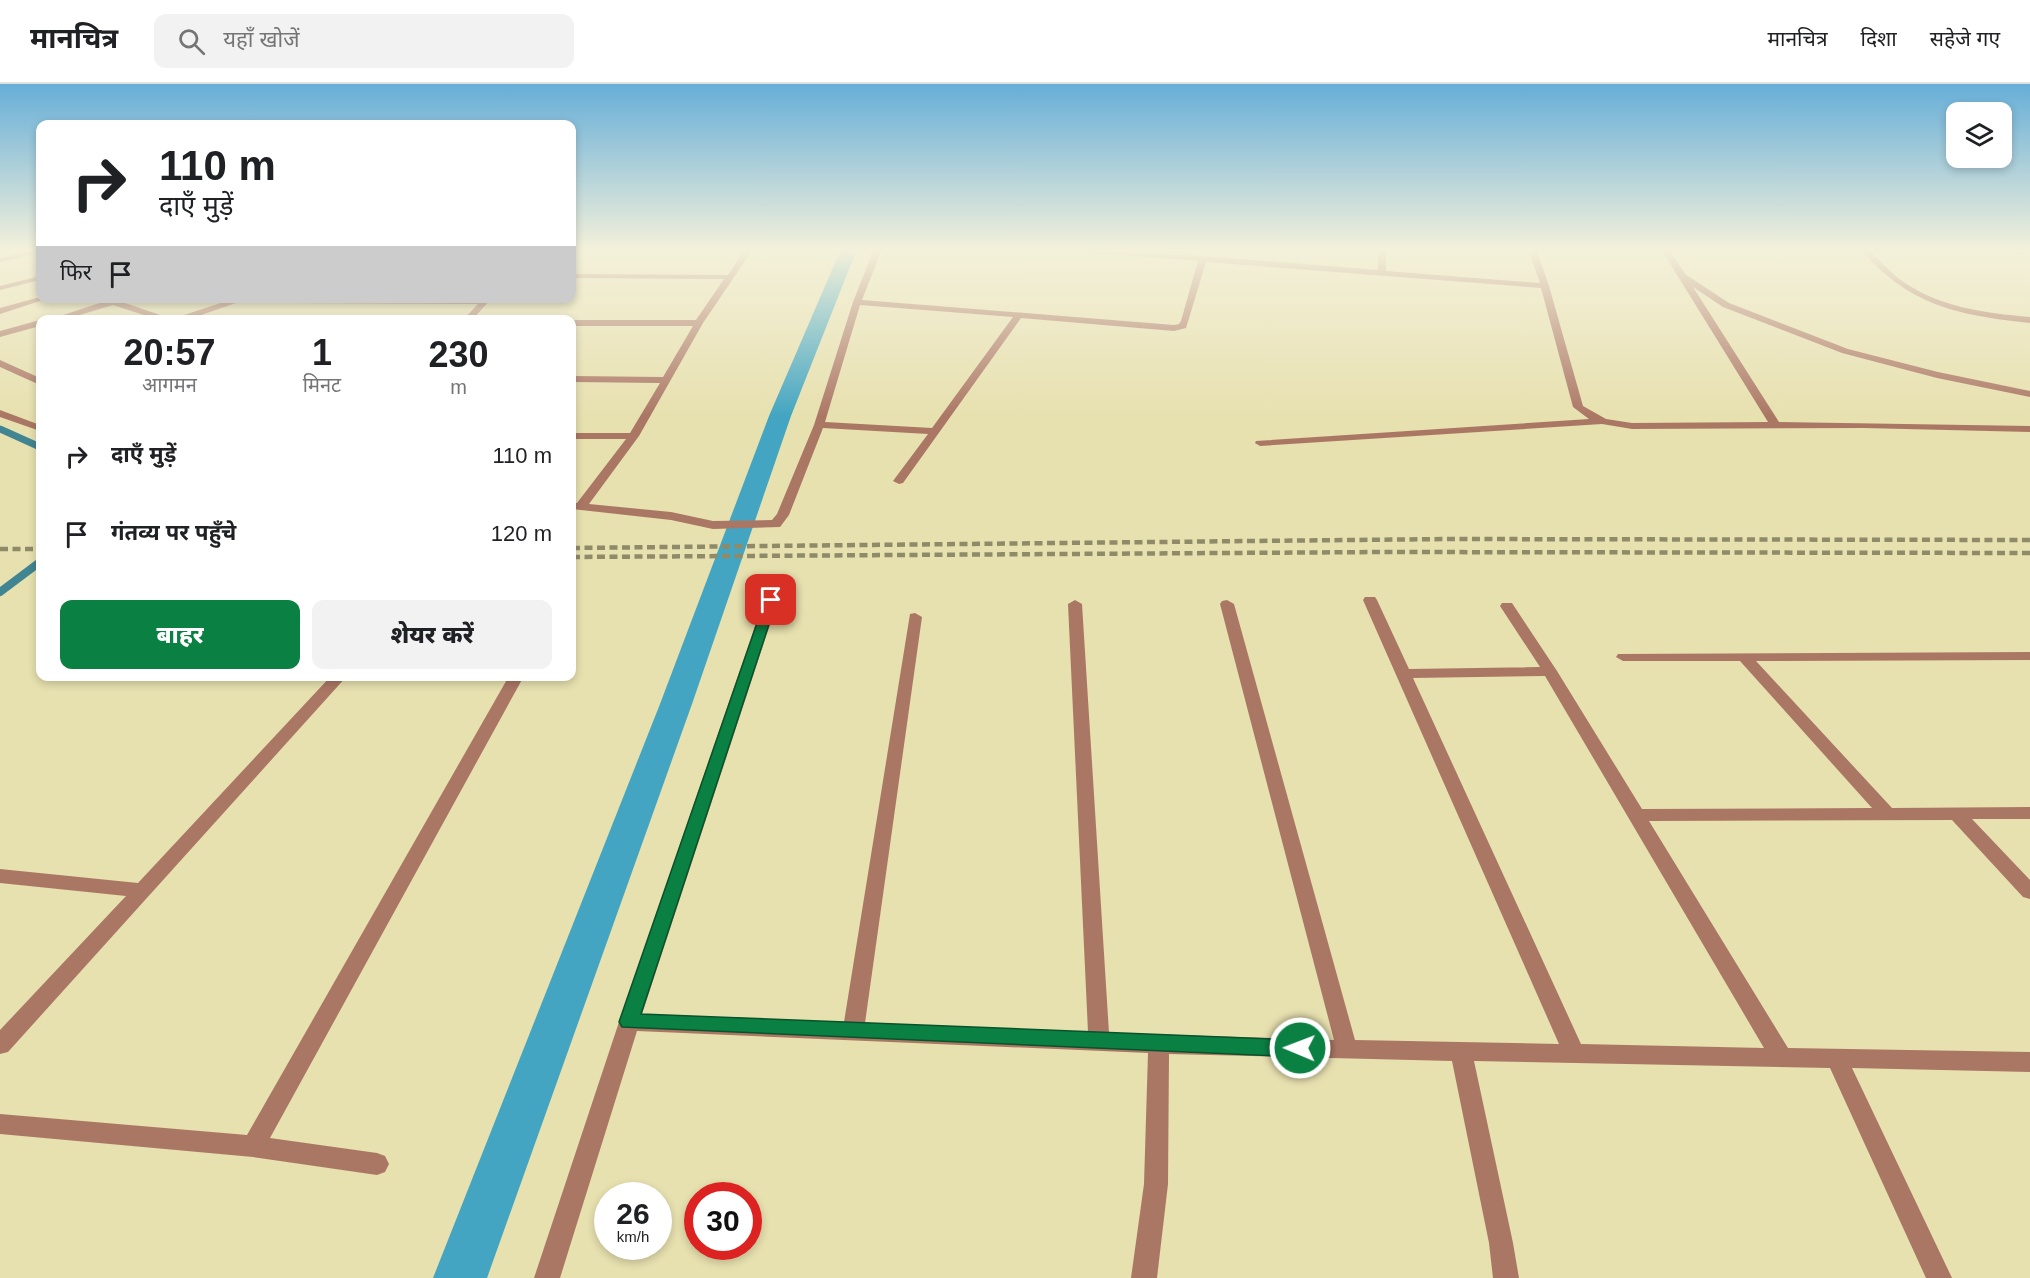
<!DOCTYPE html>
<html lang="hi">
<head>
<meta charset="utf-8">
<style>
	:root { --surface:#fff; --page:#f2f2f2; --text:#202124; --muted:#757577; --line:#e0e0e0; --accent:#0b8043 }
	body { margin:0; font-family:Helvetica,"Noto Sans Devanagari",sans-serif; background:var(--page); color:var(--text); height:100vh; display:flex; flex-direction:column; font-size:22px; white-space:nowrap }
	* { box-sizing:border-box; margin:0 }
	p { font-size:20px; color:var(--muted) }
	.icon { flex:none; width:33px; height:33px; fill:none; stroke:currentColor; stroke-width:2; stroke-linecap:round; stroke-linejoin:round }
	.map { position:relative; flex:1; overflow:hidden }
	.sheet { position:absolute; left:36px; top:231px; width:540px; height:366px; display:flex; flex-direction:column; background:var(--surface); border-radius:12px; box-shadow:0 3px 9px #0003 }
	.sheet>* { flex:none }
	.guide { position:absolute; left:36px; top:36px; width:540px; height:183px; border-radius:12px; box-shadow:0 3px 9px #0003; background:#fff; color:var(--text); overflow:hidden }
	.buttons { position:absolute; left:1946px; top:18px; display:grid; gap:12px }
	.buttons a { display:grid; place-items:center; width:66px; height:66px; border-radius:12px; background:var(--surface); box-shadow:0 3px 9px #0003; font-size:30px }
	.speed { position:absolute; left:594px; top:1098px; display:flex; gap:12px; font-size:30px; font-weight:700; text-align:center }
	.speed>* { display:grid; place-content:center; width:78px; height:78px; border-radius:50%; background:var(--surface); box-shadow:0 3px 9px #0003; line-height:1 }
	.speed small { font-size:15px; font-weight:400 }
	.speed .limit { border:9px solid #d22; background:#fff; color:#111 }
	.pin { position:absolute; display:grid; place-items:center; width:51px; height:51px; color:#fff; margin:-26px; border-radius:12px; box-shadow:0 3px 9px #0006 }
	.me { position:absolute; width:66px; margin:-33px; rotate:271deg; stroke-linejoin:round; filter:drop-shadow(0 0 4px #0008) }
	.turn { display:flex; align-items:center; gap:21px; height:126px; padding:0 24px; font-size:27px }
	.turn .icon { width:78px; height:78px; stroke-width:2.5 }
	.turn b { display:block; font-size:42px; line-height:51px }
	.then { display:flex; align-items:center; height:57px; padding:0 24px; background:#0003; gap:12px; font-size:22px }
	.eta { display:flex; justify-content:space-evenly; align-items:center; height:102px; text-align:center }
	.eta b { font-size:36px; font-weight:800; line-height:42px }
	.cta { display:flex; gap:12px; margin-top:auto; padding:12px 24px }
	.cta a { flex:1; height:69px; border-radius:12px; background:var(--accent); color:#fff; font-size:24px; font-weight:800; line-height:69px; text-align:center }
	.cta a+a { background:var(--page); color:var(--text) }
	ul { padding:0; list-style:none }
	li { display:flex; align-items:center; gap:18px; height:78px; padding:0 24px }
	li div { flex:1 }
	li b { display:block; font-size:22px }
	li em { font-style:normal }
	header { display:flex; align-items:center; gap:36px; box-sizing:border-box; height:84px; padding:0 30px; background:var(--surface); border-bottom:2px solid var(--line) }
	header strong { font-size:28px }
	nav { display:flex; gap:33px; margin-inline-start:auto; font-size:21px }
	.search { width:420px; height:54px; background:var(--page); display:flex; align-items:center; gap:15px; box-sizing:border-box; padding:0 21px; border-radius:12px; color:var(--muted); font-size:22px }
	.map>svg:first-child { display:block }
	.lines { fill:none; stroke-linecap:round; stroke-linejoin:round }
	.stream-far1 { stroke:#418592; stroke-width:7 }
	.stream { stroke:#418592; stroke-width:8 }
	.canal { fill:#43a5c1; fill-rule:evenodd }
	.minor { fill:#ab7765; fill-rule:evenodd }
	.rail { stroke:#8f8a68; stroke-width:4.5; stroke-dasharray:8 4.5; stroke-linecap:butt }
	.route { fill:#0b8043; stroke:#07532c; stroke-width:1.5 }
</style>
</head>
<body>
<header>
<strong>मानचित्र</strong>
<div class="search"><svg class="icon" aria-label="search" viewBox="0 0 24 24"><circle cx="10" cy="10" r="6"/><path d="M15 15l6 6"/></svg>यहाँ खोजें</div>
<nav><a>मानचित्र</a><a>दिशा</a><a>सहेजे गए</a></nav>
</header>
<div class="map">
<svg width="2030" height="1194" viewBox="0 0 2030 1194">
	<rect width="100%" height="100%" fill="#e7e0af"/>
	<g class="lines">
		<!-- stream-far1 -->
		<path class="stream-far1" d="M0,345L40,363"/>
		<!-- stream -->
		<path class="stream" d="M0,508L40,478"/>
		<!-- canal -->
		<path class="canal" d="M841,165H857L791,332L692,620L487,1194H433L660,620L769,332Z"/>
		<!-- minor -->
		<g class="minor">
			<path d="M40,165V169L0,178V174Z"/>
			<path d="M745,165H753L703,239L639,352L589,420L671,428L713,437L772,436L777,430L814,341L853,218L874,165H882L862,216L1174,241L1179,240L1181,237L1198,177L1074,167L1070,165L1203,172L1378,186V165H1386V187L1540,199L1528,165H1536L1549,202L1583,322L1606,335L1632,339L1768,338L1661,165H1669L1685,190L1729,219L1848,265L1938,288L2030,307V313L1937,294L1842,269L1723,223L1693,203L1779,338L2030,342V348L1864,344L1632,345L1602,340L1260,362L1255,359L1256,357L1589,335L1573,323L1541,204L1206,178L1186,244L1174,247L1021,234L903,399L899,400L893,397L928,350L823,344L789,431L780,443L713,445L671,436L572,425V419H577L626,355H572V349H630L660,299L572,298V292L663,293L693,242H572V236H696L724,195L572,194V190L728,191ZM860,221L1013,233L932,344L825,338Z"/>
			<path d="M1860,165H1868C1878,174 1887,185 1898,194C1936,223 1984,229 2030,233V239C1957,231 1910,222 1860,165Z"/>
			<path d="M1973,165H2009L2027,168L2023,170Z"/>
			<path d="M40,192V196L0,206V202Z"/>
			<path d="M40,213L49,214L0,230V224Z"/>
			<path d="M115,214H130L122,218L172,235L236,214H250L187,236H159L113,221L63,236H48Z"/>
			<path d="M290,214H492L472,236H463L478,220L293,219L290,218Z"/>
			<path d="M40,236V242L0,253V247Z"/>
			<path d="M0,276L40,294V301L0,283Z"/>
			<path d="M0,326L40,341V347L0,333Z"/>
			<path d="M771,512L778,516L642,930L844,938L910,530L915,529L922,533L865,939L1088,948L1068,520L1075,516L1082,520L1109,949L1334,956L1220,520L1222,517L1227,516L1234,520L1355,956L1559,960L1363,516L1365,513H1375L1377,516L1409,585L1540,583L1500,522L1502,519H1512L1557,587L1642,725L1872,724L1740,577H1623L1616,573L1618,570L2030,568V576L1756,577L1892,724L2030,723V735H1972L2030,796V815L2023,813L1952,736L1649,737L1788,964L2030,968V988L1852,984L1952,1194H1926L1830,984L1474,977L1513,1159L1519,1194H1493L1489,1159L1452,977L1169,970L1168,1100L1157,1194H1131L1144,1100L1148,969L637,947L560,1194H534L619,938L764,516ZM1545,592L1764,964L1581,960L1413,594Z"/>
			<path d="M331,592H347L8,968L0,970V946L126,812L0,799V785L138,799Z"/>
			<path d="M509,592H524L270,1054L377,1069L385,1072L389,1080L385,1088L377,1091L253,1073L0,1050V1030L247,1051Z"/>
		</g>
		<!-- rail -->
		<g class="rail">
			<path d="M572,464L1448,455L2030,456"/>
			<path d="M0,465H40"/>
			<path d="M572,473L1387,468L2030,469"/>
		</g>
	</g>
	<!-- sky -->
	<linearGradient id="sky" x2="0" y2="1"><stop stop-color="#66aed8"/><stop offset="0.5" stop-color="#f4f1db"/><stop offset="1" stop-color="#f4f1db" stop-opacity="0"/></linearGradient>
	<rect width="2030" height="332" fill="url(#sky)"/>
	<!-- route -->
	<path class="route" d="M771,512L777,516L641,930L1300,956L1307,958L1310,964L1307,970L1300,973L622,943L619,938L765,516Z"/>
</svg>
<div class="buttons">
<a><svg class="icon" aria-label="layers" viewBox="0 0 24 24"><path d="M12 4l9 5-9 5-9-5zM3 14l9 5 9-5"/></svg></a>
</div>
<div class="speed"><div>26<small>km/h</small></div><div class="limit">30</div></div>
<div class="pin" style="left:771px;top:516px;background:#d93025"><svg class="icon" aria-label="arrive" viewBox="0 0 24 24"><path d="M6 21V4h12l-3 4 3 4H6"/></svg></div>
<svg class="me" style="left:1300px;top:964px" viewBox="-20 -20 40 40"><circle r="17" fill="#0b8043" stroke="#fff" stroke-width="3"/><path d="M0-11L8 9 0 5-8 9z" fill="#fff"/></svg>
<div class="guide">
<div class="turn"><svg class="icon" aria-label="right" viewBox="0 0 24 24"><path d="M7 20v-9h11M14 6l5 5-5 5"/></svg><div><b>110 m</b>दाएँ मुड़ें</div></div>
<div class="then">फिर<svg class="icon" aria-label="arrive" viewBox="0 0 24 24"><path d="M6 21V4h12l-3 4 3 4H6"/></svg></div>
</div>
<section class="sheet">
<div class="eta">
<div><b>20:57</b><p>आगमन</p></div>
<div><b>1</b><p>मिनट</p></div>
<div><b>230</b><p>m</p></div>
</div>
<ul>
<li><svg class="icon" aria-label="right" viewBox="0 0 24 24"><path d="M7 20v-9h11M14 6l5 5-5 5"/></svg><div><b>दाएँ मुड़ें</b></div><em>110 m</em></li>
<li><svg class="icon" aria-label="arrive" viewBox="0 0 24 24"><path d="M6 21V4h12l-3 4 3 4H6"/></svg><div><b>गंतव्य पर पहुँचे</b></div><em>120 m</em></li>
</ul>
<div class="cta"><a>बाहर</a><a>शेयर करें</a></div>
</section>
</div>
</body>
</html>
